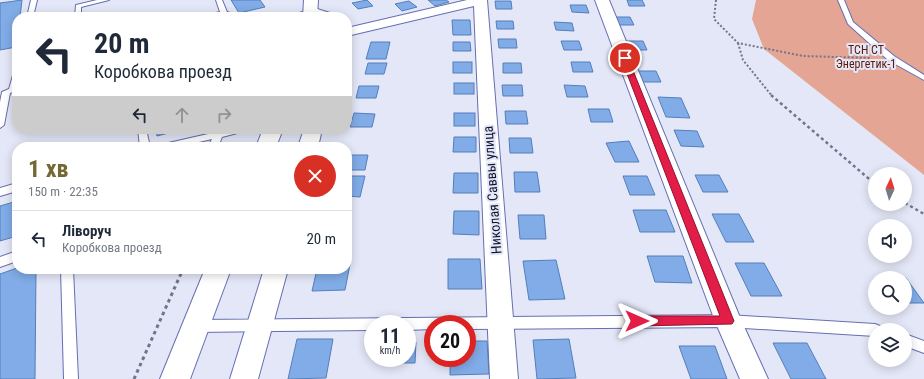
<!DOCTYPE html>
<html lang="uk">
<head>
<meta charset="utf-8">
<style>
	:root { --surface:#fff; --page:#f2f2f3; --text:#1f2937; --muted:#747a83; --line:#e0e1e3; --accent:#746835 }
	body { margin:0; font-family:"Roboto Condensed",sans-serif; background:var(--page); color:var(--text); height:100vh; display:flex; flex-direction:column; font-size:15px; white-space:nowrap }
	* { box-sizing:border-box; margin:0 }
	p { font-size:13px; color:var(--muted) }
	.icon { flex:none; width:22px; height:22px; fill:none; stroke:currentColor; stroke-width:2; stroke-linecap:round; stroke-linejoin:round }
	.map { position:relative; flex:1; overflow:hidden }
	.sheet { position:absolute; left:12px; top:142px; width:340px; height:132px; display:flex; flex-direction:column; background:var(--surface); border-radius:16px; box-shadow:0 2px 10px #0003 }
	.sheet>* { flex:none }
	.hud { position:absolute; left:12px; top:12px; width:340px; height:122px; border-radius:16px; box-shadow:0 2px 10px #0003; background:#fff; color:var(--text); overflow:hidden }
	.needle { width:26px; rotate:4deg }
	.fabs { position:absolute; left:868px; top:167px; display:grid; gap:8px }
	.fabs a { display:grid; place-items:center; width:44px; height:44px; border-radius:50%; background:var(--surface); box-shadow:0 2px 10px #0003; font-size:20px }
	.speed { position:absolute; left:364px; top:315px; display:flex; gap:8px; font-size:20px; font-weight:700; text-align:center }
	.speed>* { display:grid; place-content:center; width:52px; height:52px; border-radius:50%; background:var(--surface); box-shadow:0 2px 10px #0003; line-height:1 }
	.speed small { font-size:10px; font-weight:400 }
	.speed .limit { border:6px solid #d22; background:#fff; color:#111 }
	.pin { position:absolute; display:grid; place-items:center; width:34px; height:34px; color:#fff; margin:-17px; border:2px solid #fff; border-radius:50%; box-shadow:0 1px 4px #0007 }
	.me { position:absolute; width:44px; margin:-22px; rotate:90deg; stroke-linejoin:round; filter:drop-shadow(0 0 3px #0008) }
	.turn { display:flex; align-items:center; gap:14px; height:84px; padding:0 16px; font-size:18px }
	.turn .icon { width:52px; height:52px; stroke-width:2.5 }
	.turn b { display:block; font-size:28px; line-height:34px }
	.lanes { display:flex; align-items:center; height:38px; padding:0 16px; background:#0003; justify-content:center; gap:20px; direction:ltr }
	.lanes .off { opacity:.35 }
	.round { display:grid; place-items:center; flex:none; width:42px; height:42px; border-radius:21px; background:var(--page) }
	.overview { display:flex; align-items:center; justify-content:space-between; height:68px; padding:0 16px }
	h1 { font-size:24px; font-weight:700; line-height:30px; color:var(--accent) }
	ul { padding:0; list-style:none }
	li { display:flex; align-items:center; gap:12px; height:56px; padding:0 16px; border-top:1px solid var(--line) }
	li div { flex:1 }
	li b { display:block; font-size:15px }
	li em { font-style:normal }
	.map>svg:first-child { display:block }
	.green { fill:#e4a594 }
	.building { fill:#81ace7; stroke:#537fba }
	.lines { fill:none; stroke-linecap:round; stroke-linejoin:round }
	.service-casing { stroke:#656fb1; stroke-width:2 }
	.minor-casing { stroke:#656fb1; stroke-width:2 }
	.secondary-casing { stroke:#656fb1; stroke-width:2 }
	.path-far2 { stroke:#72758a; stroke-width:2; stroke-dasharray:2 2; stroke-linecap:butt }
	.path-far1 { stroke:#72758a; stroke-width:2.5; stroke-dasharray:3 3; stroke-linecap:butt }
	.path { stroke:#72758a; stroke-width:3; stroke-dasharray:3.5 3.5; stroke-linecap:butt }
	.service { fill:#fff; fill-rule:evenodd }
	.minor { fill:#fff; fill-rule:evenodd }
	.secondary { fill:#fff; fill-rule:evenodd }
	.route { fill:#e11d48; stroke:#92132f }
	.labels { text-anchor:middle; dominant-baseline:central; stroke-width:4; stroke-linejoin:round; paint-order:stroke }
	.far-park-label { font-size:12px; fill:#5d1a05; stroke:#e4e7f7 }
	.street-label { font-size:14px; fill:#12152f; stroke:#e4e7f7 }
</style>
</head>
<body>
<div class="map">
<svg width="924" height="379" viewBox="0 0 924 379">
	<rect width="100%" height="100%" fill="#e4e7f7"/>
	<!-- green -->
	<path class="green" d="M756,0H924V175L764,49L752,19Z"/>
	<!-- building -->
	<g class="building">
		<path d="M22,0L20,17H17L16,47L0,50V3Z"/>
		<path d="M231,0H260L265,7L239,13Z"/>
		<path d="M367,0L373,6L358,9L352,3Z"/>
		<path d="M428,0H446L449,2L435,6Z"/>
		<path d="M627,0H642L645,6H629Z"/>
		<path d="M409,1L417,7L402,11L395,4Z"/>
		<path d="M495,1H511L512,9H496Z"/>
		<path d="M570,5H586L589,13L572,12Z"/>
		<path d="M613,17H630L634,25H616Z"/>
		<path d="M452,20H470L471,35H453Z"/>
		<path d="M496,21H513L514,29H497Z"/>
		<path d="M554,22L572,23L574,31L556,30Z"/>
		<path d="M498,39H516L517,48H499Z"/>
		<path d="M561,41H579L582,50H564Z"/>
		<path d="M625,41H643L647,50H628Z"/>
		<path d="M371,42H390L386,59H366Z"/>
		<path d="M453,42H470L471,51H453Z"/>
		<rect x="453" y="62" width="19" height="11"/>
		<path d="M571,62H590L593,72H573Z"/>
		<path d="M368,63H387L384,74H365Z"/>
		<path d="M503,63H521L522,73H503Z"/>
		<path d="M636,71H656L661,82H640Z"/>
		<rect x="454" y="83" width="20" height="11"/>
		<path d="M502,85H522L523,96H503Z"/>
		<path d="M564,85L585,86L588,97H567Z"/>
		<path d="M359,86H379L376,98H356Z"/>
		<path d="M658,97L681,98L690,118L666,117Z"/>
		<path d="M588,109H609L613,122H591Z"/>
		<path d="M505,111H526L528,124H506Z"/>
		<path d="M354,113L375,114L372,127H350Z"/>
		<rect x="454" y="113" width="21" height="13"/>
		<path d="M156,129H184L157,136Z"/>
		<path d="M674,130L697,131L704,147L681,146Z"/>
		<path d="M454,137H476V152H453Z"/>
		<path d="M509,138H531L533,153H510Z"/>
		<path d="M629,141L639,162H615L606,143Z"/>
		<path d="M347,155H368L365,170H347Z"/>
		<path d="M514,172H537L540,192H515Z"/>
		<path d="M454,173H478V193H453Z"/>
		<path d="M695,175H719L728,192H703Z"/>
		<path d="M347,176H365L360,197L347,196Z"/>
		<path d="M623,176H647L655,195H630Z"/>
		<path d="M17,201V236L0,241V206Z"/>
		<path d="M633,210H666L675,232H640Z"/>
		<path d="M454,211H479V235L453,234Z"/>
		<path d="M712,214H739L754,242H726Z"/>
		<path d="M518,215H544L546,239H520Z"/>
		<path d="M647,256H683L692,283L655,282Z"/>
		<path d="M351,259L345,290L312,291L317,269H347V260Z"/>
		<path d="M448,259H480L482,289H448Z"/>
		<path d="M556,260L565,299L529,300L523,261Z"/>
		<path d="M735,263H764L782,296H751Z"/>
		<path d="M17,268L36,269L35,379H0V274Z"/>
		<path d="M877,277L906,278L924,303H905V278Z"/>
		<path d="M297,339H333L326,378L288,379Z"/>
		<path d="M569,339L576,378L537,379L533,340Z"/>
		<path d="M467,341H487L489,374L450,375V358H467Z"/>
		<path d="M407,342H416L415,363H390V358H407Z"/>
		<path d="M773,343H807L826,379H791Z"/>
		<path d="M679,346H715L727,379H691Z"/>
	</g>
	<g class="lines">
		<defs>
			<g id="service">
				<path d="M31,0H37L33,17H27Z"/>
				<path d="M97,0H109L81,7V17H75L76,5Z"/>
				<path d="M216,0H222L227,12L242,17L224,15L200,17L220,12Z"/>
				<path d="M838,0H844L853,22L894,56L924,75V80L888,60L848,24Z"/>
				<path d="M311,9L313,10V12L298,17H288Z"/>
				<path d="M14,72H17V91L10,93L4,125L0,128V102L2,92L9,89Z"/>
				<path d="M138,129H146L150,147H140Z"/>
				<path d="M230,129H246L245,131L222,137L218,147H208L212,139L177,147H159L164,144Z"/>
				<path d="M17,183V191L0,196V188Z"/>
				<path d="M17,251V261L0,267V257Z"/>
				<path d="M61,269H73L78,379H64Z"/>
				<path d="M728,315L875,324L880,326L881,330H875V336L728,327L467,329V324H433V329L407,330V324H373V330L196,332L192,330L190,326L192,322L196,320Z"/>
				<path d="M905,334L924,341V353L905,346Z"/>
			</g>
			<g id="minor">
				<path d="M467,0H487L518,379H490L474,6L347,36V28Z"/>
				<path d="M595,0H609L741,320L768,379H740L715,321Z"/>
				<path d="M311,7L333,14L335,17C325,17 310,20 304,11L306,8Z"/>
				<path d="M304,129H322L318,147H298Z"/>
				<path d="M264,269H288L258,379H230Z"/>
			</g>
			<g id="secondary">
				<path d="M304,0H318L317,17H303Z"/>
				<path d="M263,129H283L276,147H256Z"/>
				<path d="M205,269H231L190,379H160Z"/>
			</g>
		</defs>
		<!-- service casing -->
		<use href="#service" class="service-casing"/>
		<!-- minor casing -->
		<use href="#minor" class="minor-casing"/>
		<!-- secondary casing -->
		<use href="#secondary" class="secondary-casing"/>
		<!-- path-far2 -->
		<g class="path-far2">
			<path d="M716,0L714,19L738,43L803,56L871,58"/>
			<path d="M738,43L743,60L772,96"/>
		</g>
		<!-- path-far1 -->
		<g class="path-far1">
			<path d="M771,95L875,184"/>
			<path d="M905,203L924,214"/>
		</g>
		<!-- path -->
		<path class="path" d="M134,379L183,269"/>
		<!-- service -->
		<use href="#service" class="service"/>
		<!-- minor -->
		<use href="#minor" class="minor"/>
		<!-- secondary -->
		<use href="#secondary" class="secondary"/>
	</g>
	<!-- route -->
	<path class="route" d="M625,56L628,58L734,321L732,324L637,326L633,325L631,321L633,318L637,316H720L621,58Z"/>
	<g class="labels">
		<!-- far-park labels -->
		<g class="far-park-label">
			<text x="866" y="50">ТСН СТ<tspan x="866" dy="14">Энергетик-1</tspan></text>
		</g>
		<!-- street labels -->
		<g class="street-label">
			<text transform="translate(492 190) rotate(-94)">Николая Саввы улица</text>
		</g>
	</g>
</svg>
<div class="fabs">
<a><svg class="needle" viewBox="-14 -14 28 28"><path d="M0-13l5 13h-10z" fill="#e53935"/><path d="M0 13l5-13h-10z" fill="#747a83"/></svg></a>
<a><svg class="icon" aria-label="sound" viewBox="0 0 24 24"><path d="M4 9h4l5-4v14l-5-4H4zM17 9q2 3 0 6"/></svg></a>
<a><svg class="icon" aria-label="search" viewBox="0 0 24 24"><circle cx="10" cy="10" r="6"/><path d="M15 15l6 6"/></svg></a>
<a><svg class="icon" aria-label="layers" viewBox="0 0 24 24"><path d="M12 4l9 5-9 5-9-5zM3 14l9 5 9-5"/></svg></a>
</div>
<div class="speed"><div>11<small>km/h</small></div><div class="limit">20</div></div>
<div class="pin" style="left:625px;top:58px;background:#d93025"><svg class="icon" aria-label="arrive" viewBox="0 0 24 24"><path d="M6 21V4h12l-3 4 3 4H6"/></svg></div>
<svg class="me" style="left:637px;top:321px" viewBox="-20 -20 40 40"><path d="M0-17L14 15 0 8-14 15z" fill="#e11d48" stroke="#fff" stroke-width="4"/></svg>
<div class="hud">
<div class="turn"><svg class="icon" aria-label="left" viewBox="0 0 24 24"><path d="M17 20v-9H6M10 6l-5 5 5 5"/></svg><div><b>20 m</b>Коробкова проезд</div></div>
<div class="lanes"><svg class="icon" aria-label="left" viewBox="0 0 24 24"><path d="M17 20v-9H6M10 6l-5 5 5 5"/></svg><svg class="icon off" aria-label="ahead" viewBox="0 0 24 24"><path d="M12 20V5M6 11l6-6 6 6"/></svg><svg class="icon off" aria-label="right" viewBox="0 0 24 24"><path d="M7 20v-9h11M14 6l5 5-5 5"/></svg></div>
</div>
<section class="sheet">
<div class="overview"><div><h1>1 хв</h1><p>150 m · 22:35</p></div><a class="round" style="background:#d93025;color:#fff"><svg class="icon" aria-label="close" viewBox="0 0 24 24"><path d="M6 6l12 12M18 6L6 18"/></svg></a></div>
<ul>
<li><svg class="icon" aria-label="left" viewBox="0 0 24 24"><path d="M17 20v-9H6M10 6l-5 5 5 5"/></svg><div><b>Ліворуч</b><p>Коробкова проезд</p></div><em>20 m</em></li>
</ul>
</section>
</div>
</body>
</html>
